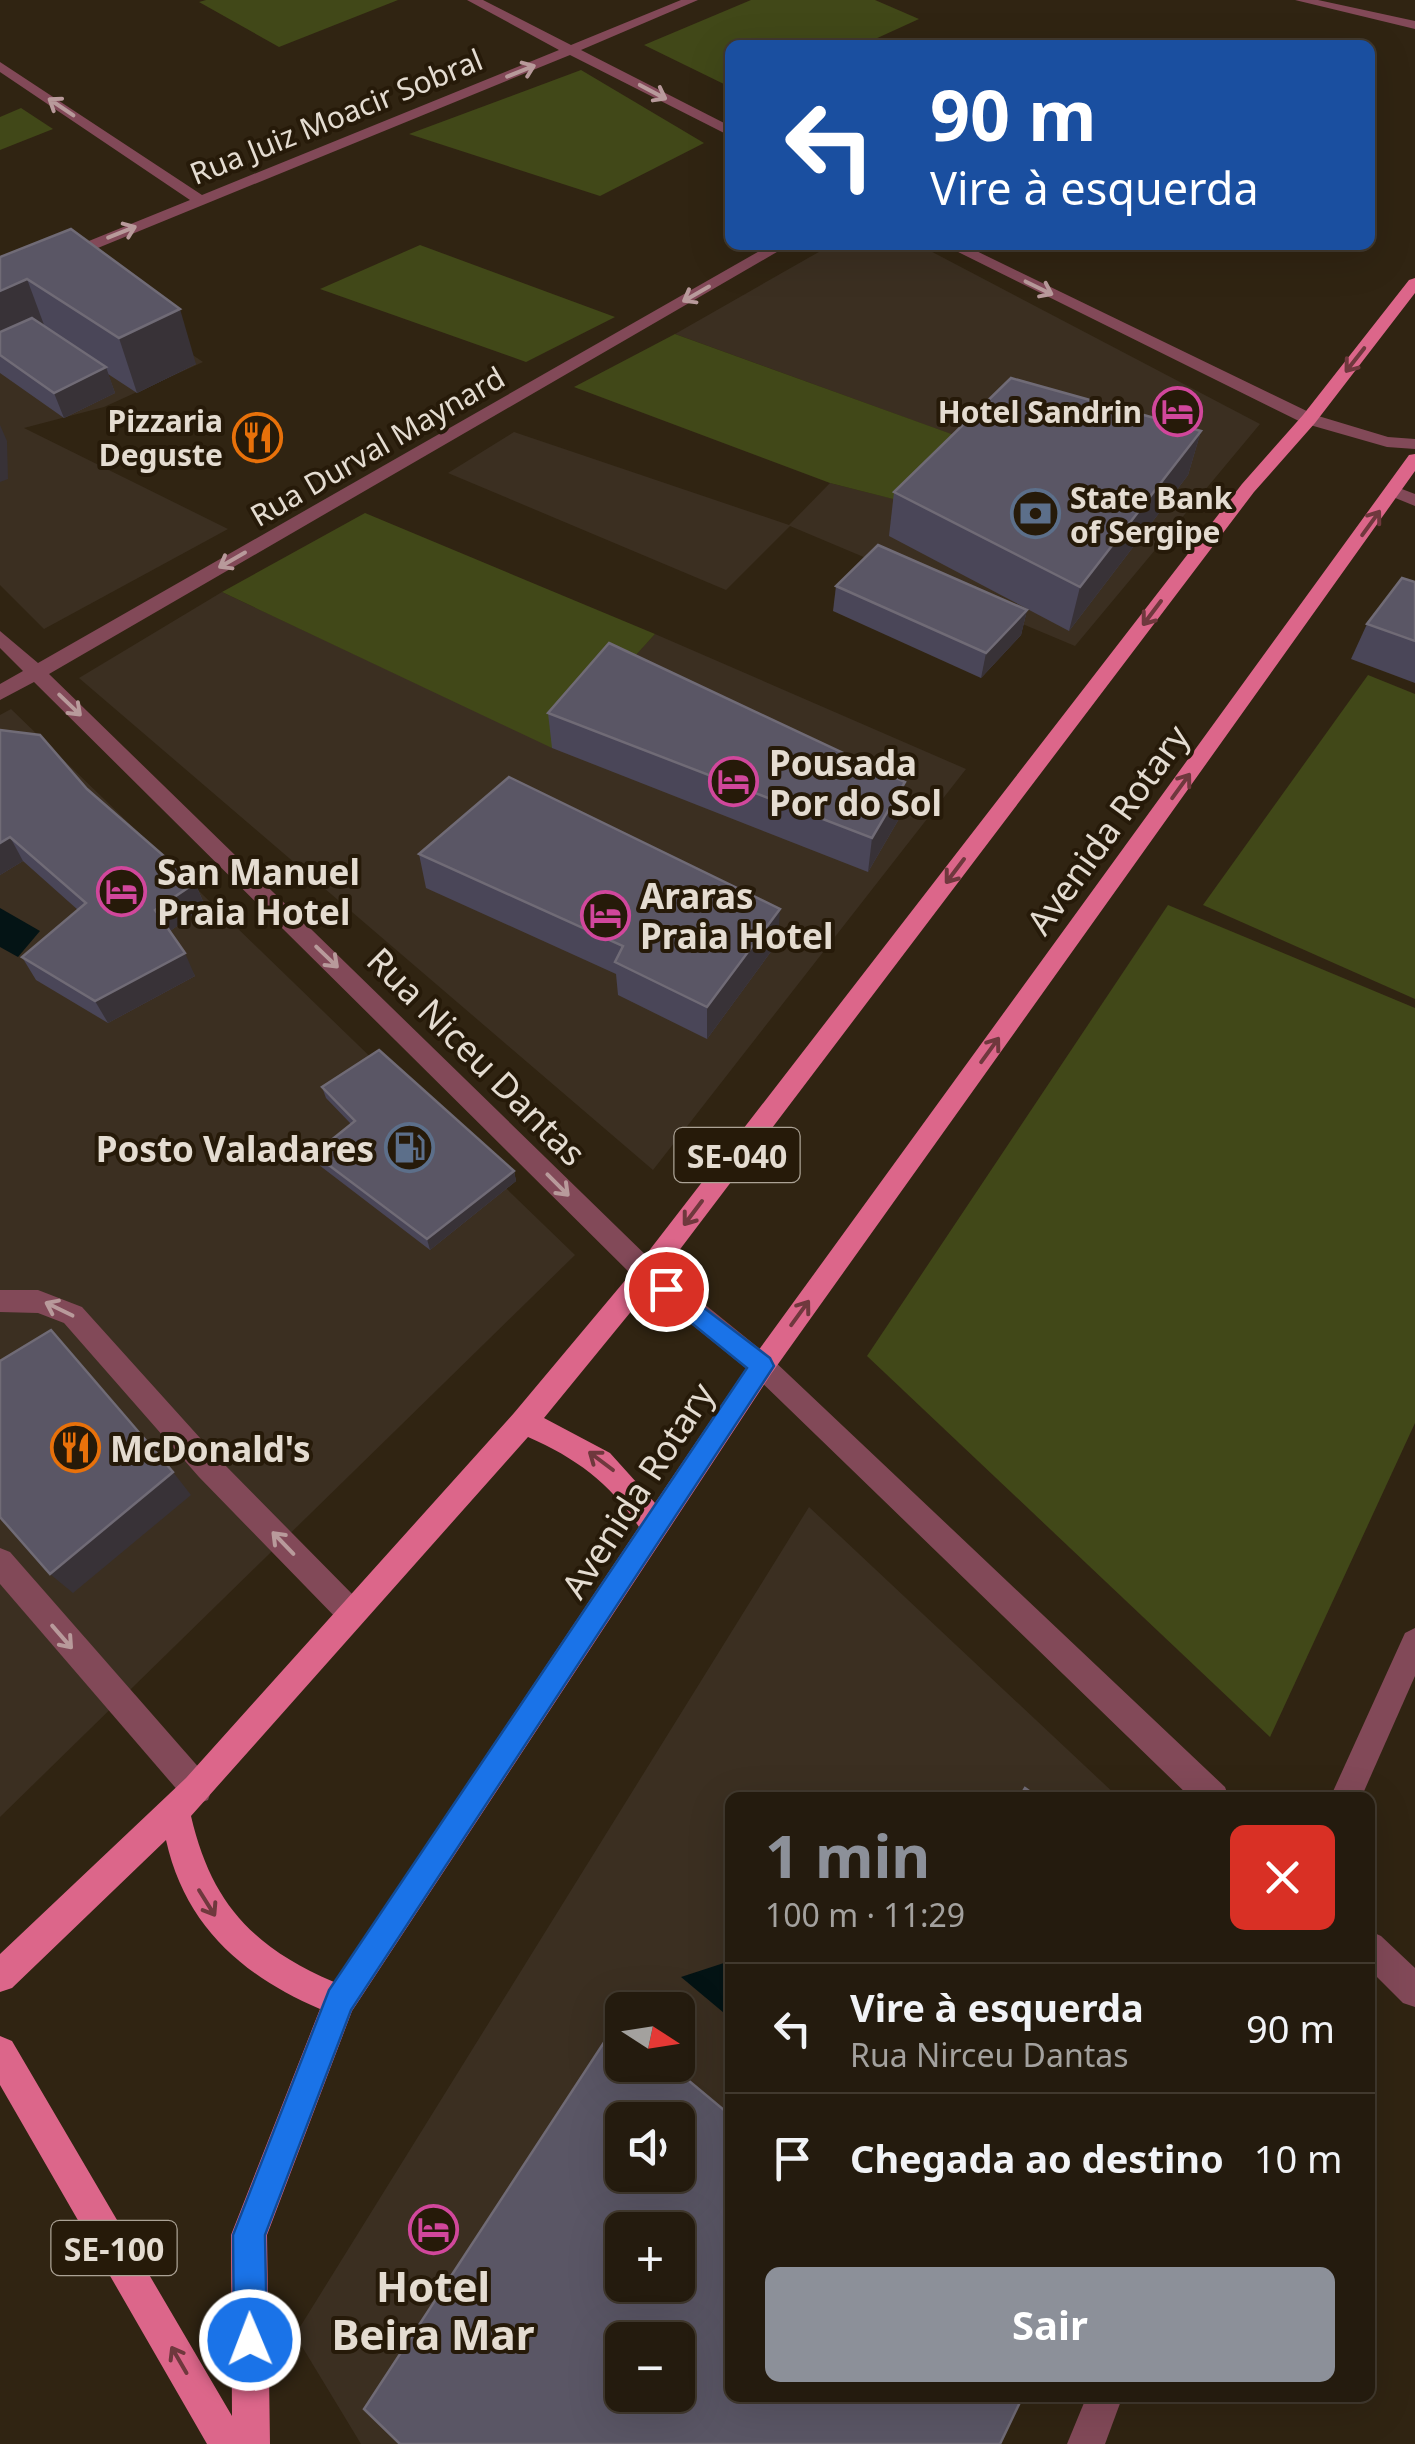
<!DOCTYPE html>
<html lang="pt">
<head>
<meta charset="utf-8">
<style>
	:root { --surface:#241b0e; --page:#2c2417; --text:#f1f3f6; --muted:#a3a19e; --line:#41392e; --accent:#8c9099 }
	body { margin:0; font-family:"Noto Sans",sans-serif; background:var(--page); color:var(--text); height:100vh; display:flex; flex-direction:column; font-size:38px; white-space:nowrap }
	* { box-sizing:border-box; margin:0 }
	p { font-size:32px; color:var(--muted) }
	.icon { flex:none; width:55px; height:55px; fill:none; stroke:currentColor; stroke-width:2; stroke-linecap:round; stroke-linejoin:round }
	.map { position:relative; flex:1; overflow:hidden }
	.sheet { position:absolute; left:725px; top:1792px; width:650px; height:610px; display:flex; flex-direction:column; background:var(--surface); border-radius:15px; box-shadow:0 10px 40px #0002,0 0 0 2px var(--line) }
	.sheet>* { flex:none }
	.banner { position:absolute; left:725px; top:40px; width:650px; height:210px; border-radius:15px; box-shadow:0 10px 40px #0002,0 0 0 2px var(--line); background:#1a4fa0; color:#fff; overflow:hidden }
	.needle { width:65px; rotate:102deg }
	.fabs { position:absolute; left:605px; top:1992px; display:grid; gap:20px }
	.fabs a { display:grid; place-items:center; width:90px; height:90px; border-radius:15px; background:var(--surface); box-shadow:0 10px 40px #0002,0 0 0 2px var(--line); font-size:50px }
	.pin { position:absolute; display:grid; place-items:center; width:85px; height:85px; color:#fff; margin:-42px; border:5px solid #fff; border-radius:50%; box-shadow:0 2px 10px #0007 }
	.me { position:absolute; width:110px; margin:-55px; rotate:359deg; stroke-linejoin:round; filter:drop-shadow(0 0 8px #0008) }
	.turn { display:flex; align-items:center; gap:35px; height:210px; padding:0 40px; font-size:45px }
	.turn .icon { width:130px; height:130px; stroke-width:2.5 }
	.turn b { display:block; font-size:70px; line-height:85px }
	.round { display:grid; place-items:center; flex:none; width:105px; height:105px; border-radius:15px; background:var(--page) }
	.summary { display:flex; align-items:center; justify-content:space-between; height:170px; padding:0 40px }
	h1 { font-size:60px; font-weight:700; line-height:75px; color:var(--accent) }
	.cta { display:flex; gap:20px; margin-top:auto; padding:20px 40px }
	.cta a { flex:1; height:115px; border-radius:15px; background:var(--accent); color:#fff; font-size:40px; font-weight:700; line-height:115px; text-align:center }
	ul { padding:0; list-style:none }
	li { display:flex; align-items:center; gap:30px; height:130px; padding:0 40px; border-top:2px solid var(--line) }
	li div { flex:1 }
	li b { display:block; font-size:38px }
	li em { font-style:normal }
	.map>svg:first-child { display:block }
	.commercial { fill:#3b2f21; fill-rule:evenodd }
	.green { fill:#414818 }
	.water { fill:#041415 }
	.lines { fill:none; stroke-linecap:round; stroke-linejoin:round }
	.minor { fill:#824958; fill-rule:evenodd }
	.major { fill:#dc668a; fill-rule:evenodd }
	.wall { fill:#4a4658 }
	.shaded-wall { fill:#383237 }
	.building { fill:#5a5665; stroke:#706b76; stroke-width:2.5; fill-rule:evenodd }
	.oneway { stroke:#b89a9b }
	.oneway2 { stroke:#6f383d }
	.route { fill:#1a73e8; stroke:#114b97; stroke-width:2.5 }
	.labels { text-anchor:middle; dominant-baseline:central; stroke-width:8; stroke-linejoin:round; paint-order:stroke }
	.far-street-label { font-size:30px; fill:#e4dcd1; stroke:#261a09 }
	.far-poi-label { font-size:30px; font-weight:bold; fill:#e4dcd1; stroke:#261a09; text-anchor:end }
	.shield { fill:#261a09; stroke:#aba295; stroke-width:2.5 }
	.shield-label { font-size:32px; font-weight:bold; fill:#e4dcd1 }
	.poi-label { font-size:35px; font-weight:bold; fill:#e4dcd1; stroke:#261a09; text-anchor:start }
	.street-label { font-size:35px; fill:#e4dcd1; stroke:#261a09 }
	.near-poi-label { font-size:42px; font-weight:bold; fill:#e4dcd1; stroke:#261a09 }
</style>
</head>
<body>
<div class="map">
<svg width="1415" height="2444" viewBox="0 0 1415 2444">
	<rect width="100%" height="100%" fill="#302412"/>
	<!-- commercial -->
	<g class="commercial">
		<path d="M831,245H919L1260,424L1075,646L790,526L726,590L448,473L514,432L789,525L830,483L898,500L956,436L675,334Z"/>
		<path d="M78,277L203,362L104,407L24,428L228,529L44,629L0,585V309Z"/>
		<path d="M222,592L552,747L655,634L966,769L653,1170L79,678Z"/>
		<path d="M11,709L575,1255L0,1817V715Z"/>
		<path d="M809,1507L1118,1797L730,1798V2398L998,2444H361L295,2335ZM622,2010H678V2065H622ZM622,2120H678V2175H622ZM622,2230H678V2285H622ZM622,2340H678V2395H622Z"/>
	</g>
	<!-- green -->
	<g class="green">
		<path d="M206,0H398L279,47L199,2Z"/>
		<path d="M751,0H875L919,19L862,45H730V87L644,45Z"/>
		<path d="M581,70L704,143L600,196L409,134Z"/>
		<path d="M21,108L53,129L0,150V117Z"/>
		<path d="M420,245L615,317L526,362L320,289Z"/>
		<path d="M675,334L957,436L897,500L830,483L574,387Z"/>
		<path d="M365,513L655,634L552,748L222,592Z"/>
		<path d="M1368,675L1415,694V999L1203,905Z"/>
		<path d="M1168,905L1415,1008V1423L1270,1737L867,1356Z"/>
	</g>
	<!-- water -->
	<g class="water">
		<path d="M0,908L40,931L18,957L0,947Z"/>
		<path d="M730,1961V2018L681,1977Z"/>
	</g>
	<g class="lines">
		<!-- minor -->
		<g class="minor">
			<path d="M467,0H483L571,45L681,0H698L581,50L730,126V136L570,55L0,288V277L190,200L0,72V62L202,195L559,50Z"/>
			<path d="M1295,0H1318L1415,21V29Z"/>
			<path d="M770,245H789L49,674L656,1265L771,1358L1225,1787L1229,1798H1191L753,1374L638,1281L34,682L0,700V684L23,671L0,648V631L38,663Z"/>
			<path d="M944,245H964L1315,415L1388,437L1415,439V449L1387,447L1303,423Z"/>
			<path d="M1394,486L1415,494V506L1388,495V487Z"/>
			<path d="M0,1290H38L82,1307L219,1459L361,1603L365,1613L361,1623L351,1627L341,1623L199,1477L64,1323L38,1313L0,1312Z"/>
			<path d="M0,1548L10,1552L208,1778L212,1789L208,1800L197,1804L186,1800L0,1584Z"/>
			<path d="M1415,1628V1676L1361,1798H1330L1405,1633Z"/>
			<path d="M1370,1931L1381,1936L1415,1968V2007L1403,2003L1370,1970Z"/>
			<path d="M1086,2398H1122L1105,2444H1067Z"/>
		</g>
		<!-- major -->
		<path class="major" d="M1415,278V293L1315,423L1254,492L656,1281L544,1418L610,1453L655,1503L753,1358L1409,455L1415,454V471L771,1374L352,2011L267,2235L270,2444H207L0,2085V2036L12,2041L232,2416L231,2235L320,2009C243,1976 185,1926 166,1840L12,1988L0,1992V1954L186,1778L514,1413L638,1265L1242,484L1303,415L1409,280ZM528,1437C576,1458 610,1483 639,1527L334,1982C252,1947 211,1902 191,1816Z"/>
	</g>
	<!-- wall -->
	<g class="wall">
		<path d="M0,257L196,364L137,393L108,374L115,393L64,418L0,373Z"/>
		<path d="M1201,431L1188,475L1069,631L889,536L894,492Z"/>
		<path d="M1415,582V683L1351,659L1367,624Z"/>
		<path d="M836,586L1027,610L1021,635L981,678L833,611Z"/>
		<path d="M548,713L900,817L868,872L552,748Z"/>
		<path d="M0,730L87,789L195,883L205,906L170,931L195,976L108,1023L36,980L22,957L78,910L23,861L0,875Z"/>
		<path d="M419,854L778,942L707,1039L618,995L616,974L426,888Z"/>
		<path d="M322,1087L514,1171L516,1181L430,1250L319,1165L314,1154L351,1124L326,1098Z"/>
	</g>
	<!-- shaded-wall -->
	<g class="shaded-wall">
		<path d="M27,279L47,333L0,355V291Z"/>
		<path d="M180,309L196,364L137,393L119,338Z"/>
		<path d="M106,367L115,393L64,418L54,393Z"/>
		<path d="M0,425L7,441L8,479L0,482Z"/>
		<path d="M1201,431L1188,475L1069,631L1080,587Z"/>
		<path d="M1027,610L1021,635L981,678L986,653Z"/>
		<path d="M905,782L900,817L868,872L872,838Z"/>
		<path d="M10,837L23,861L0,875V843Z"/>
		<path d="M195,883L205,906L166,934L155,910Z"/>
		<path d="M780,909L778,942L707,1039V1007Z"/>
		<path d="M185,953L195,976L108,1023L95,1001Z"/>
		<path d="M514,1171L516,1181L430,1250L427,1239Z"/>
		<path d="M173,1472L191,1495L73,1593L50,1574Z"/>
	</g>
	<!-- building -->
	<g class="building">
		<path d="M71,229L180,309L119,338L27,279L0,291V257Z"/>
		<path d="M32,318L106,367L54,393L0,355V332Z"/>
		<path d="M1011,378L1201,431L1080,587L894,492Z"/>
		<path d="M878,545L1027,610L986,653L836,586Z"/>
		<path d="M1402,578L1415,582V641L1367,624Z"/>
		<path d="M609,643L905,782L872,838L548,713Z"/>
		<path d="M0,730L40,735L87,789L195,883L155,910L185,953L95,1001L22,957L86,903L10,837L0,843Z"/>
		<path d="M509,777L780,909L707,1007L615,962L623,946L419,854Z"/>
		<path d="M379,1050L514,1171L427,1239L314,1154L355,1121L322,1087Z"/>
		<path d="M51,1330L173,1472L50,1574L0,1517V1361Z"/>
		<path d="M1025,1788L1039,1798H1019Z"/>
		<path d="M618,2021L622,2025V2065H670L730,2115V2398H1022L1000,2444H400L364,2409ZM622,2120H678V2175H622ZM622,2230H678V2285H622ZM622,2340H678V2395H622Z"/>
	</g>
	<!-- one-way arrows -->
	<defs><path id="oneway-shaft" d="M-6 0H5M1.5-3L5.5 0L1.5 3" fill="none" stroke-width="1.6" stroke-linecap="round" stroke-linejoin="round" transform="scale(2.5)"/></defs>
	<g class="oneway">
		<use href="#oneway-shaft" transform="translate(521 71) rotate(-22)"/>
		<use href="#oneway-shaft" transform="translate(653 92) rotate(28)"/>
		<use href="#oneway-shaft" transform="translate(61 107) rotate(-146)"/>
		<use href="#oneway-shaft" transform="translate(122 232) rotate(-22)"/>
		<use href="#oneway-shaft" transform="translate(1039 288) rotate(26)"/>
		<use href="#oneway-shaft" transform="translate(696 294) rotate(150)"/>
		<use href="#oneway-shaft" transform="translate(232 560) rotate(150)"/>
		<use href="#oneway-shaft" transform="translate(70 705) rotate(44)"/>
		<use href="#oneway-shaft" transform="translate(327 957) rotate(44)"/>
		<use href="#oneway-shaft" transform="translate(558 1185) rotate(45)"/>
		<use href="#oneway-shaft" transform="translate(59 1309) rotate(-154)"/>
		<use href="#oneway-shaft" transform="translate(283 1543) rotate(-134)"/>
		<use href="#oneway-shaft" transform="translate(62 1637) rotate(49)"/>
	</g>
	<g class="oneway2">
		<use href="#oneway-shaft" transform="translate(1355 360) rotate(128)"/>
		<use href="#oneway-shaft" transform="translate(1371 523) rotate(-54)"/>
		<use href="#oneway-shaft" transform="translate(1152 613) rotate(127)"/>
		<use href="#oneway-shaft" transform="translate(1181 786) rotate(-54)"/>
		<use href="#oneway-shaft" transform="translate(955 871) rotate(127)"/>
		<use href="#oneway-shaft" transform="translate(990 1050) rotate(-54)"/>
		<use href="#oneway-shaft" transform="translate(693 1213) rotate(127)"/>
		<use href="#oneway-shaft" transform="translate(800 1313) rotate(-54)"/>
		<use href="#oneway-shaft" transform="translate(601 1461) rotate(-143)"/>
		<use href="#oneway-shaft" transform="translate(207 1903) rotate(58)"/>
		<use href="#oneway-shaft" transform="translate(179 2360) rotate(-120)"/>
	</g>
	<!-- route -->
	<path class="route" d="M666,1279L770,1358L774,1366L351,2010L265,2235L267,2340L262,2351L250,2356L239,2351L234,2340L233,2235L329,1990L747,1368L658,1296V1282Z"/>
	<!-- icons -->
	<defs>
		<symbol id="hotel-ring" viewBox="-11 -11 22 22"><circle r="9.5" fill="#261a09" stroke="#d1479c" stroke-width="1.5"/><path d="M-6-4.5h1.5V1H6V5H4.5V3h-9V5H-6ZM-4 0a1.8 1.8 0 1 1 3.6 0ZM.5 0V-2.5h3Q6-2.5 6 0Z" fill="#d1479c"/></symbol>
		<symbol id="restaurant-ring" viewBox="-11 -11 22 22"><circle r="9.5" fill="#261a09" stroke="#e8710a" stroke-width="1.5"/><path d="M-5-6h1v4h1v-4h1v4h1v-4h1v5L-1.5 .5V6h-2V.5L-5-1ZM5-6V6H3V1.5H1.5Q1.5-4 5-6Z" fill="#e8710a"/></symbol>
		<symbol id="bank-ring" viewBox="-11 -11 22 22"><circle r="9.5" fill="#261a09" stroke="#5c6f8a" stroke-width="1.5"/><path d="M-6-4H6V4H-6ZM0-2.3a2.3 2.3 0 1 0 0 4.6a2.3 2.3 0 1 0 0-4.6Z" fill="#5c6f8a"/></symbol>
		<symbol id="fuel-ring" viewBox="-11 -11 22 22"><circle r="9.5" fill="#261a09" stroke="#5c6f8a" stroke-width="1.5"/><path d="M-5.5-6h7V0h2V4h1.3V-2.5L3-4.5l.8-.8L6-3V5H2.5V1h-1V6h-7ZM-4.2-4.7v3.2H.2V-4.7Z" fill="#5c6f8a"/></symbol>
	</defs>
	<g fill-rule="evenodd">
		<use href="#hotel-ring" x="1150" y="384" width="55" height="55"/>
		<use href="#restaurant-ring" x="230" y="410" width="55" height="55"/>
		<use href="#bank-ring" x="1008" y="486" width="55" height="55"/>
		<use href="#hotel-ring" x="706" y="754" width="55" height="55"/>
		<use href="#hotel-ring" x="94" y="864" width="55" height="55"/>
		<use href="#hotel-ring" x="578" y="888" width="55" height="55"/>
		<use href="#fuel-ring" x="382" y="1120" width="55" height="55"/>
		<use href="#restaurant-ring" x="48" y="1420" width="55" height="55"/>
		<use href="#hotel-ring" x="406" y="2202" width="55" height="55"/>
	</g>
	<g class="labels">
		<!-- far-street labels -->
		<g class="far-street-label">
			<text transform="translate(336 116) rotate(-22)">Rua Juiz Moacir Sobral</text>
			<text transform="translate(377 446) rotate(-30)">Rua Durval Maynard</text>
		</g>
		<!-- far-poi labels -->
		<g class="far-poi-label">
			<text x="1142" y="411">Hotel Sandrin</text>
			<text x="223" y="420">Pizzaria<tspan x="223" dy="34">Deguste</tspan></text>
			<text x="1070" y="497" text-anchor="start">State Bank<tspan x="1070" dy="34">of Sergipe</tspan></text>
		</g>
		<!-- shield labels -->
		<g class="shield">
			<rect x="674.5" y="1128" width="125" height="54" rx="8"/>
			<rect x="51.5" y="2221" width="125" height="54" rx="8"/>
		</g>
		<g class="shield-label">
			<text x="737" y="1155">SE-040</text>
			<text x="114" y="2248">SE-100</text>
		</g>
		<!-- poi labels -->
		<g class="poi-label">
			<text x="769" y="762">Pousada<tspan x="769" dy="40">Por do Sol</tspan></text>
			<text x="157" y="871">San Manuel<tspan x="157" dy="40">Praia Hotel</tspan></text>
			<text x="640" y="895">Araras<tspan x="640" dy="40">Praia Hotel</tspan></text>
			<text x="374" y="1148" text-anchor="end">Posto Valadares</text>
			<text x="110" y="1448">McDonald's</text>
		</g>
		<!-- street labels -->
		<g class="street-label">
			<text transform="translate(1107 829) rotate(-54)">Avenida Rotary</text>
			<text transform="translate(477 1056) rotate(45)">Rua Niceu Dantas</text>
			<text transform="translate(637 1490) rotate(-57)">Avenida Rotary</text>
		</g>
		<!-- near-poi labels -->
		<g class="near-poi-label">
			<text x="433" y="2285">Hotel<tspan x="433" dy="48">Beira Mar</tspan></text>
		</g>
	</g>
</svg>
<div class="fabs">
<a><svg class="needle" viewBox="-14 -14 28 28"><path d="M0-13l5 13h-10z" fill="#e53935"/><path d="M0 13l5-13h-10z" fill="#a3a19e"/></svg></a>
<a><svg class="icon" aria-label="sound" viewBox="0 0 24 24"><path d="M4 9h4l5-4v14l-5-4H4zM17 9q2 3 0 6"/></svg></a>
<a>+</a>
<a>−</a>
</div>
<div class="pin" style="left:666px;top:1289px;background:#d93025"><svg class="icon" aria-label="arrive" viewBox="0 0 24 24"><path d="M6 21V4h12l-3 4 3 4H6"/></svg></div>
<svg class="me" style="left:250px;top:2340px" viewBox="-20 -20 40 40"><circle r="17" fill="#1a73e8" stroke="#fff" stroke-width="3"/><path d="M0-11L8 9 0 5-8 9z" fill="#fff"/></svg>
<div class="banner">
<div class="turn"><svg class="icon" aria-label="left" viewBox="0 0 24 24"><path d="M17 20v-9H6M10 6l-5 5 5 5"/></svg><div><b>90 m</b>Vire à esquerda</div></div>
</div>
<section class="sheet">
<div class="summary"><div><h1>1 min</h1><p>100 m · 11:29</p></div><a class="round" style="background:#d93025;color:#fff"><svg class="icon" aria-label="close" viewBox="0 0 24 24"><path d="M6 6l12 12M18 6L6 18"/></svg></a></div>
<ul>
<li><svg class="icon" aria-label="left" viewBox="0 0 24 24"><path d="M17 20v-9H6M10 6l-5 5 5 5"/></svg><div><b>Vire à esquerda</b><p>Rua Nirceu Dantas</p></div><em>90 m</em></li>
<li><svg class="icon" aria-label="arrive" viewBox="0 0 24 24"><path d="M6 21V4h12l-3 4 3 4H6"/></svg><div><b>Chegada ao destino</b></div><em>10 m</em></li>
</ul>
<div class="cta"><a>Sair</a></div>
</section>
</div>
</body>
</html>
